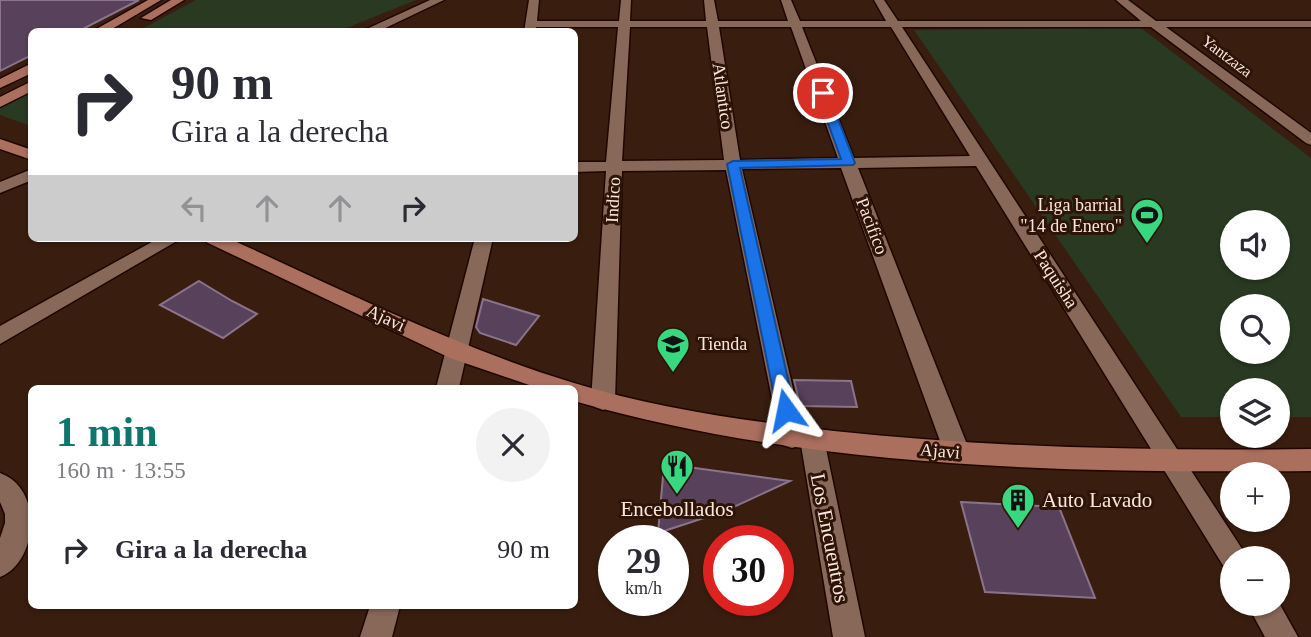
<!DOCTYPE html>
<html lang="es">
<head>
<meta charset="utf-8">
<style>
	:root { --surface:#fff; --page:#f2f2f3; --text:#2b2b33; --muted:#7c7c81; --accent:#0f766e }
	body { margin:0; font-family:"Times New Roman",serif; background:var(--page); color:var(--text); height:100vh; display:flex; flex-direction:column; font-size:26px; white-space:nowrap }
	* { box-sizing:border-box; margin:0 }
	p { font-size:23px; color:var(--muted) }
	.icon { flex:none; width:38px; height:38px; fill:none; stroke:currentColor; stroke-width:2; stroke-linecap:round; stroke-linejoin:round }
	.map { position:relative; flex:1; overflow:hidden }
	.sheet { position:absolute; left:28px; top:385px; width:550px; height:224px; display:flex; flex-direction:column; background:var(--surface); border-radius:10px; box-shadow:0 2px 5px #0004 }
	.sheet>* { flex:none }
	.top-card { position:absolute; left:28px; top:28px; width:550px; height:214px; border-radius:10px; box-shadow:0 2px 5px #0004; background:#fff; color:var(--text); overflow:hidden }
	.tools { position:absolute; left:1220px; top:210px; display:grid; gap:14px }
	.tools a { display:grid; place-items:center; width:70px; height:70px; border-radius:50%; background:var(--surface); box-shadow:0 2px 5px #0004; font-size:35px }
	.speed { position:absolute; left:598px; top:525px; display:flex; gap:14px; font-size:35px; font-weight:700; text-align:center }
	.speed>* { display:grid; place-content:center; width:91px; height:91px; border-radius:50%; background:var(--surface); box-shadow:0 2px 5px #0004; line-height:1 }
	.speed small { font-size:18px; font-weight:400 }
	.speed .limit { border:10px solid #d22; background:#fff; color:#111 }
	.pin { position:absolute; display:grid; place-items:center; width:60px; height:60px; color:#fff; margin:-30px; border:4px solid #fff; border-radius:50%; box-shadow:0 2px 7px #0007 }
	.me { position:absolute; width:77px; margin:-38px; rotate:348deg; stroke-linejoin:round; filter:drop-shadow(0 0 5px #0008) }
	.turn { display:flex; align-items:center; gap:24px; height:147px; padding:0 28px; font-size:32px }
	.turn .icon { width:91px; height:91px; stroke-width:2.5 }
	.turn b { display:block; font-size:49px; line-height:60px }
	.lanes { display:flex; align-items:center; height:66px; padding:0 28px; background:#0003; justify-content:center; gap:35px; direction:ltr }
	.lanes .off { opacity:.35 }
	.round { display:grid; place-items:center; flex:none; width:74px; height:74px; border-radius:37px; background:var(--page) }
	.headline { display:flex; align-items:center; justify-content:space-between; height:119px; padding:0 28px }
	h1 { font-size:42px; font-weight:700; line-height:52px; color:var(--accent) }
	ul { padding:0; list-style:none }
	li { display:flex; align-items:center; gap:21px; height:91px; padding:0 28px }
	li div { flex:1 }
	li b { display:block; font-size:26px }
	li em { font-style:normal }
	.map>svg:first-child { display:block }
	.green { fill:#293922; fill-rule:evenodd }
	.building { fill:#58425b; stroke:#8b738e; stroke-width:2 }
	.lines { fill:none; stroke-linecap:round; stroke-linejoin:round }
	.street-casing { stroke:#1f0600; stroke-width:3 }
	.secondary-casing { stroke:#1f0600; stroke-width:3 }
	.street { fill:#886858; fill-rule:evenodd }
	.secondary { fill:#ab6f5e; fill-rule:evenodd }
	.route { fill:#1a73e8; stroke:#114b97; stroke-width:2 }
	.labels { text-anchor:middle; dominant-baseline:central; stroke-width:6; stroke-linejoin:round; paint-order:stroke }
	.far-street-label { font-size:16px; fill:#fae6de; stroke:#2e1407 }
	.street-label { font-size:18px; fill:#fae6de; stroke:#2e1407 }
	.poi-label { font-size:18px; fill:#fae6de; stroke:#2e1407; text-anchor:end }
	.near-poi-label { font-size:21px; fill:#fae6de; stroke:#2e1407; text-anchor:start }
	.near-street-label { font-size:21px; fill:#fae6de; stroke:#2e1407 }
</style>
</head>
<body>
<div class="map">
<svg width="1311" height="637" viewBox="0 0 1311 637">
	<rect width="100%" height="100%" fill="#391e10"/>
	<!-- green -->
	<g class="green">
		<path d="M196,0H416L339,31H138Z"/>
		<path d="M1141,28L1311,158V417H1278V390H1232V417H1181L914,30ZM1232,222H1278V268H1232ZM1232,306H1278V352H1232Z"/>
		<path d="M31,89V126L0,115V106Z"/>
	</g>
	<!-- building -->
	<g class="building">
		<path d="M0,0H139L77,32H32V55L0,71Z"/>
		<path d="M199,281L232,301L257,314L223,338L160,305Z"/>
		<path d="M483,299L539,316L516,345L480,333L476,327Z"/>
		<path d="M794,380L851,381L857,407L800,406Z"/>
		<path d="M664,465L695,468L790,481L725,511L658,533Z"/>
		<path d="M961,502L1059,507L1095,598L985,592Z"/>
	</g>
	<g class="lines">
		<defs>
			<g id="street">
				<path d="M430,0H444L377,32H360Z"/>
				<path d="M529,0H539L537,21H619L621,0H631L630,21H706L704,0H714L718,21H788L781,0H791L800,21H886L874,0H884L898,21H1141L1116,0H1128L1156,21H1311V27H1166L1311,133V145L1306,143L1151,27H902L1248,558H1232V571L1224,567L976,166L858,168L970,452L966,459L957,462L948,459L944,452L841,168L742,169L803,432L812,429L821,432L824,439L865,637H833L801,445L792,448L783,445L780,438L726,170L622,171L615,401L611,407L603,410L595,407L591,401L606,171L574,172V162H606L618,27H536V32H524ZM630,27H707L724,160L622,161ZM719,27H791L838,158L740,160ZM802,27H891L970,156L854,158Z"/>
				<path d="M32,169V180L0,193V182Z"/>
				<path d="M159,238H182L0,344V326Z"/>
				<path d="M475,238H493L459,388H436Z"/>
				<path d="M0,473C45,489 37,563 0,577V538L5,523V514L0,502Z"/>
				<path d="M1278,601L1298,637H1265L1247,604H1278Z"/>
				<path d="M370,606H400L392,637H360Z"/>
			</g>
			<g id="secondary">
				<path d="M148,0H161L107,32H91Z"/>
				<path d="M171,0H184L151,20L141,18Z"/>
				<path d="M32,63V73L0,88V79Z"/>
				<path d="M32,81V91L0,107V97Z"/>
				<path d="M0,139L32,150V160L0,149Z"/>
				<path d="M204,238H228C342,290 456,347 574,383C658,409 747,421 834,431C992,448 1152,451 1311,449V471C1065,473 812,469 574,401V388H538L450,358L206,242Z"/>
			</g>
		</defs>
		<!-- street casing -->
		<use href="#street" class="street-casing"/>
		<!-- secondary casing -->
		<use href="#secondary" class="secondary-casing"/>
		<!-- street -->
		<use href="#street" class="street"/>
		<!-- secondary -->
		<use href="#secondary" class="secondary"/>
	</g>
	<!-- route -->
	<path class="route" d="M819,91L828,93L855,163L853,165L740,168L795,410L793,415H780L777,410L727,164L733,161L841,159L817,93Z"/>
	<!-- icons -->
	<defs>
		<symbol id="stadium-pin" viewBox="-11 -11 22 30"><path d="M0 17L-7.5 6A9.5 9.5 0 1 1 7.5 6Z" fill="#37d880" stroke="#2e1407"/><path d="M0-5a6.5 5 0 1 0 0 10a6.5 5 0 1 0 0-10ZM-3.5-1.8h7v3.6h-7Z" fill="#111"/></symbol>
		<symbol id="school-pin" viewBox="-11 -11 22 30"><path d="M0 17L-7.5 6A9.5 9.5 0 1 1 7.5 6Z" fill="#37d880" stroke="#2e1407"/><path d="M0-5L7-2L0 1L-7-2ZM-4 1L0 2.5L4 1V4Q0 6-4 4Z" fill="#111"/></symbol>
		<symbol id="restaurant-pin" viewBox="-11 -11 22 30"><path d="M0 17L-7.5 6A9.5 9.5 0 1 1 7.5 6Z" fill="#37d880" stroke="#2e1407"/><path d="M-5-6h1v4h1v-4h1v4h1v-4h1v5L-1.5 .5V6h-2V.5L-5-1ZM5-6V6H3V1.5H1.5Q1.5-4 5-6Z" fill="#111"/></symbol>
		<symbol id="building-pin" viewBox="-11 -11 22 30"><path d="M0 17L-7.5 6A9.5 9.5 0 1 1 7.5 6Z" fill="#37d880" stroke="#2e1407"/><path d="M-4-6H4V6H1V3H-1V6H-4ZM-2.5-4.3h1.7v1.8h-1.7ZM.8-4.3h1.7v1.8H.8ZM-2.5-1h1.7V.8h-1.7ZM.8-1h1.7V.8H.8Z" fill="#111"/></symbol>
	</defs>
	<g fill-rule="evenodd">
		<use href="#stadium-pin" x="1128" y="196" width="38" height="52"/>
		<use href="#school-pin" x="654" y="325" width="38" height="52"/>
		<use href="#restaurant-pin" x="658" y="447" width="38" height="52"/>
		<use href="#building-pin" x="999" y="481" width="38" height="52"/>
	</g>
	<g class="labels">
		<!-- far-street labels -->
		<g class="far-street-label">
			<text transform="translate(1227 56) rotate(37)">Yantzaza</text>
		</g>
		<!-- street labels -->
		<g class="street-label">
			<text transform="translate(723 96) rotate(82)">Atlantico</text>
			<text transform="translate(613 200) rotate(-87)">Indico</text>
			<text transform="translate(872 226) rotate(69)">Pacifico</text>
			<text transform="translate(1056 279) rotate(57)">Paquisha</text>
			<text transform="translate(386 318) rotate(25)">Ajavi</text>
			<text transform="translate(940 451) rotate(5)">Ajavi</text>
		</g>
		<!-- poi labels -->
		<g class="poi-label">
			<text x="1122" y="205">Liga barrial<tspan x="1122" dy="21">"14 de Enero"</tspan></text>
			<text x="698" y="344" text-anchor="start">Tienda</text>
		</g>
		<!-- near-poi labels -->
		<g class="near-poi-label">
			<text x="1042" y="500">Auto Lavado</text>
			<text x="677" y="509" text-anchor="middle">Encebollados</text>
		</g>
		<!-- near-street labels -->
		<g class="near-street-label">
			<text transform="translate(830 538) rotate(79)">Los Encuentros</text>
		</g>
	</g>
</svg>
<div class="tools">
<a><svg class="icon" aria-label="sound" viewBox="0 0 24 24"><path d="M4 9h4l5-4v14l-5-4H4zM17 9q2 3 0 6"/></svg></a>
<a><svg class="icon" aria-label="search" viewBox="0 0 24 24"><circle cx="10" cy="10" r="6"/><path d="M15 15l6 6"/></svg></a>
<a><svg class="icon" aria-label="layers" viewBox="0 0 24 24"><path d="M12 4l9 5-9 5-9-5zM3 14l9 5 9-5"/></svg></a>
<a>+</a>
<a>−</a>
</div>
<div class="speed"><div>29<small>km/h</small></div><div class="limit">30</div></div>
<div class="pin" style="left:823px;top:93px;background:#d93025"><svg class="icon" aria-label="arrive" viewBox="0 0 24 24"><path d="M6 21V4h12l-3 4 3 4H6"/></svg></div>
<svg class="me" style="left:786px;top:410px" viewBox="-20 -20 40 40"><path d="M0-17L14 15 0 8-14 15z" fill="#1a73e8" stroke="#fff" stroke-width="4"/></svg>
<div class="top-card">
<div class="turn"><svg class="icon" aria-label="right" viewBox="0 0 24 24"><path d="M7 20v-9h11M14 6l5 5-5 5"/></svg><div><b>90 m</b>Gira a la derecha</div></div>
<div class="lanes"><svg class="icon off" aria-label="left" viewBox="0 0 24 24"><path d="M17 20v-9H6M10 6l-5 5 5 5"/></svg><svg class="icon off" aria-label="ahead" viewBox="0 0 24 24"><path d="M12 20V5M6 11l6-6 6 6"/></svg><svg class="icon off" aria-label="ahead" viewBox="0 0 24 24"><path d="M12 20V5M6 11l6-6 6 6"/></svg><svg class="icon" aria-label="right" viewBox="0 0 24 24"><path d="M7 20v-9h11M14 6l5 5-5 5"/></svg></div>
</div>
<section class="sheet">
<div class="headline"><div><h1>1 min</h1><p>160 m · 13:55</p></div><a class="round"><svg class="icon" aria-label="close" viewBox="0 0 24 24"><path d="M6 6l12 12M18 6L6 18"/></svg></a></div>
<ul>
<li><svg class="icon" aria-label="right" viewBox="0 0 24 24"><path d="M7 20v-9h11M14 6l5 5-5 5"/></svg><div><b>Gira a la derecha</b></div><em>90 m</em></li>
</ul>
</section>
</div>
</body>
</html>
